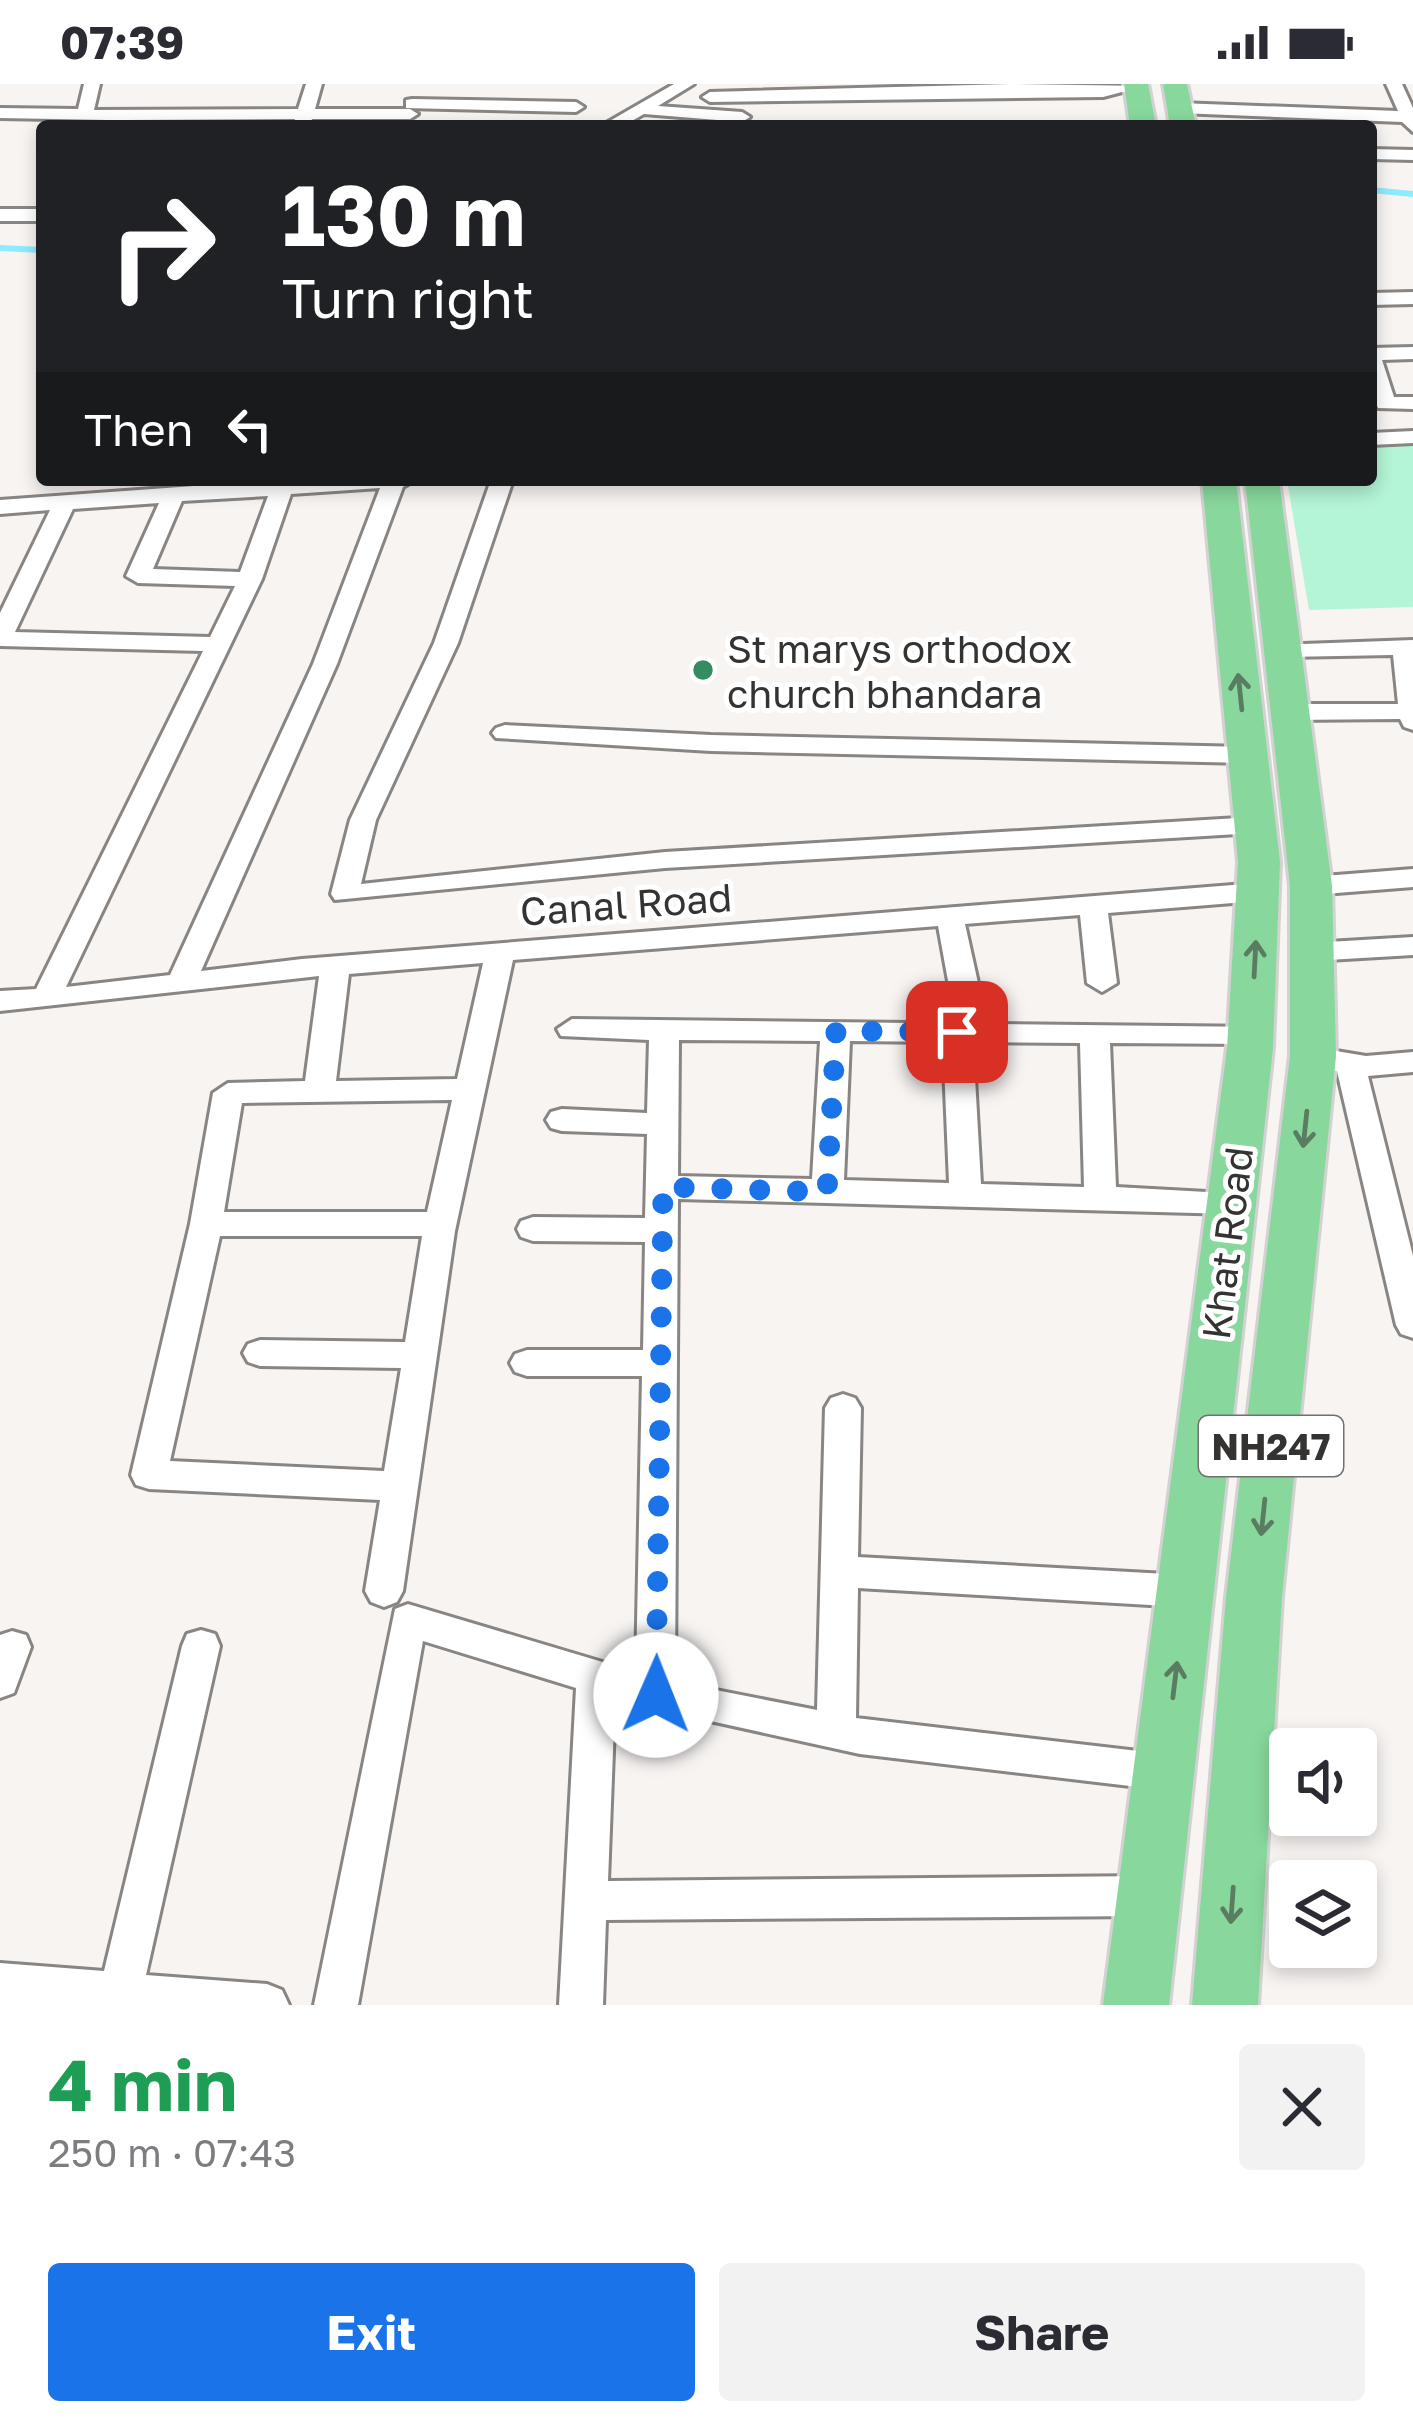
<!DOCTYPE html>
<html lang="en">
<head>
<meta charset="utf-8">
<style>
	:root { --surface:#fff; --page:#f2f2f3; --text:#2b2b33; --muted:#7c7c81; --accent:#1a73e8 }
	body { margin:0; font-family:"Golos Text",sans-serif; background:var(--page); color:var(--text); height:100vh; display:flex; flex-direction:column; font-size:45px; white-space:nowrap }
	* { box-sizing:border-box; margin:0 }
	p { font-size:39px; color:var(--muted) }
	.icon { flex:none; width:66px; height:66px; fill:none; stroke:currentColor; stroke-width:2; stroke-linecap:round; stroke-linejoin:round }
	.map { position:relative; height:1921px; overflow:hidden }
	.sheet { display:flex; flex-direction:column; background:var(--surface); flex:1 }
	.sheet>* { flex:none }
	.hud { position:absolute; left:36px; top:36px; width:1341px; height:366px; border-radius:12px; box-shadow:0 6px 18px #0003; background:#202124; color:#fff; overflow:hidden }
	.tools { position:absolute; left:1269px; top:1644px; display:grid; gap:24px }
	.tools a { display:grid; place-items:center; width:108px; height:108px; border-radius:12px; background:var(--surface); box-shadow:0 6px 18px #0003; font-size:60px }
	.pin { position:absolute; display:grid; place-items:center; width:102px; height:102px; color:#fff; margin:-51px; border-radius:24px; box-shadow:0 6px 18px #0006 }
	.me { position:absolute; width:132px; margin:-66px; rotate:1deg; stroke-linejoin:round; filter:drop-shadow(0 0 9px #0008) }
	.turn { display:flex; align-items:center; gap:42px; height:252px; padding:0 48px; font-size:54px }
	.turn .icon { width:156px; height:156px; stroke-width:2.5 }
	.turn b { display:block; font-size:84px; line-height:102px }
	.then { display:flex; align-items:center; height:114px; padding:0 48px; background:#0003; gap:24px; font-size:45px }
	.round { display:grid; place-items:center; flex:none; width:126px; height:126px; border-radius:12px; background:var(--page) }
	.head { display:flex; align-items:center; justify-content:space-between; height:204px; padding:0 48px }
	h1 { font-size:72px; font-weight:700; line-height:90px; color:#1e9e55 }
	.primary-button { display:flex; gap:24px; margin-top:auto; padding:24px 48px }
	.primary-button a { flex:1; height:138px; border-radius:12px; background:var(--accent); color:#fff; font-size:48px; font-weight:700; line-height:138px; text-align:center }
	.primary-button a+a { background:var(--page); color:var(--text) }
	.status { display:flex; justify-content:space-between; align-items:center; height:84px; padding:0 60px; background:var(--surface); direction:ltr }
	.status svg { height:33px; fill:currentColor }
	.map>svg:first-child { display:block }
	.green { fill:#b3f5d5 }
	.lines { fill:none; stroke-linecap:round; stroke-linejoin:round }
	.stream { stroke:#8debff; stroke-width:6 }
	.minor-casing { stroke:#888583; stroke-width:6 }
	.highway-casing { stroke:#d2d2d2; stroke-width:6 }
	.minor { fill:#fff; fill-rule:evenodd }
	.highway { fill:#88d89d; fill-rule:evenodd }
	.oneway { stroke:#5a7d62 }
	.route { stroke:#1a73e8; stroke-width:21; stroke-dasharray:0 37.8 }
	.poi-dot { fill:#358c60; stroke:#fff; stroke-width:4.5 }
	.labels { text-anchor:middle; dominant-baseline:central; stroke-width:10; stroke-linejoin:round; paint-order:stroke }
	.shield { fill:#fff; stroke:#717070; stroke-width:3 }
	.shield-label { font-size:36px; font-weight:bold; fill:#343332 }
	.poi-label { font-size:39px; fill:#343332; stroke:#fff; text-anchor:start }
	.street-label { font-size:39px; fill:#343332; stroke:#fff }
</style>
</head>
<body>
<div class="status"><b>07:39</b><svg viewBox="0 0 49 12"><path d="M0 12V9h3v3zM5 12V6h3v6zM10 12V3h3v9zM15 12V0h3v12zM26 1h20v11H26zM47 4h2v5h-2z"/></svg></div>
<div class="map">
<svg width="1413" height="1921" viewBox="0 0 1413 1921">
	<rect width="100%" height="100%" fill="#f7f4f2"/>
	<!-- green -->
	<path class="green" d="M1413,356V523L1309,526L1287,396H1371V359Z"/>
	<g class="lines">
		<!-- stream -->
		<g class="stream">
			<path d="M1371,106L1413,110"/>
			<path d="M0,164L42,166"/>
		</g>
		<defs>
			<g id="minor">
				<path d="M84,0H100L94,26L298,25L306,0H322L315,25H410L418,30L410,35H312L310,42H292L295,35L125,36L123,42H105L108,36L0,34V24L78,25Z"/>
				<path d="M674,0H694L658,22L742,28L750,33L742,38L644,30L623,42H601Z"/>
				<path d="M1010,0L1145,2L1103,13L710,18L702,13L710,8Z"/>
				<path d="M1386,0H1402L1413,24V48L1402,38L1179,29L1171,24L1179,19L1398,27Z"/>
				<path d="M412,15L576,18L584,23L576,28L406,24V16Z"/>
				<path d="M1371,65L1413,66V76L1371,75Z"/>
				<rect x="0" y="125" width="42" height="12"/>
				<path d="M1413,208V220L1371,221V209Z"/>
				<path d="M1413,263V275L1382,276L1394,313H1413V325L1378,324L1371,308V264Z"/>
				<path d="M1413,347V359L1371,361V349Z"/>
				<path d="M276,396H415L403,403L337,580L201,887L302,875L1258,799L1272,808L1258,817L1108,829L1117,899L1102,908L1087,899L1080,831L965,840L980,908L965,918L950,908L938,842L513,876L455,1147L403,1507L397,1518L384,1523L371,1518L365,1507L380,1416L149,1405L136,1401L131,1391L190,1140L213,1009L228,999L305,997L319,892L0,927V907L36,905L203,567L0,562V529L50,426L0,430V416ZM380,404L313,580L170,891L66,903L262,495L291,410ZM268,412L240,488L153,485L182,417ZM159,419L126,492L138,499L235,502L210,553L15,548L73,425ZM483,879L457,995L336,997L349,890ZM452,1016L427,1128H224L242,1019ZM220,1152H422L405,1258L260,1256L248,1260L243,1269L248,1278L260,1282L401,1284L384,1387L170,1377Z"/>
				<path d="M491,396H513L458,559L376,736L361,800L665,768L1255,733L1268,741L1255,749L665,784L335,816L331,810L350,736L434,559Z"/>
				<path d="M1413,556V646L1404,643L1400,635L1290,636L1277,628L1290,620H1398L1393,571L1285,573L1276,571V561Z"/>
				<path d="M505,641L711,651L1247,663L1260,671L1247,679L711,667L496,654L492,649L496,644Z"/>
				<path d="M1413,785V803L1311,811L1297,802L1311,793Z"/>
				<path d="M1413,853V871L1311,877L1297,868L1311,859Z"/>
				<path d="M572,935L1262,943L1266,950L1251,960L1110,959L1116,1103L1243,1110L1248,1118L1243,1126L1232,1130L678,1115L675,1598L817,1626L825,1324L831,1314L843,1310L855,1314L861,1324L858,1473L1185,1491L1198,1496L1204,1507L1198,1518L1185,1523L858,1504L856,1634L1164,1670L1178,1675L1184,1688L1178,1701L1164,1706L860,1670L615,1616L608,1797L1149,1792L1164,1798L1170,1812L1164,1826L1149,1832L606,1836L603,1921H559L576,1604L423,1557L358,1921H314L395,1525L408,1520L636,1588L642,1292H527L515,1288L510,1279L515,1270L527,1266H643L645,1158L533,1157L521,1153L517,1145L521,1137L533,1133L645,1134L647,1050L562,1047L551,1044L546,1036L551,1028L562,1025L647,1029L649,956L561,952L557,945ZM679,956L820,957L812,1095L678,1092ZM850,957L943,958L949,1099L844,1096ZM973,958L1080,959L1084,1103L981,1100Z"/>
				<path d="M1336,967L1366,972L1413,968V988L1368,992L1413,1172V1254L1401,1250L1396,1241L1337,987L1325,984L1321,977Z"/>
				<path d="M201,1546L215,1550L220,1562L146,1891L267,1900L282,1906L289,1921H0V1879L104,1887L182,1562L187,1550Z"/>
				<path d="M12,1547L26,1551L31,1563L14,1609L0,1614V1551Z"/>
			</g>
			<g id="highway">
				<path d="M1124,0H1148L1156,42H1130Z"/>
				<path d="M1163,0H1187L1196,42H1170Z"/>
				<path d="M1202,396H1236L1280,778L1273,964L1169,1921H1103L1227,964L1238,778Z"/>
				<path d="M1245,396H1279L1332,802L1336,972L1282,1513L1258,1921H1192L1226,1513L1290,972V802Z"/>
			</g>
		</defs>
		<!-- minor casing -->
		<use href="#minor" class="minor-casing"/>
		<!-- highway casing -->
		<use href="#highway" class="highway-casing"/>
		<!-- minor -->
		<use href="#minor" class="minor"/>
		<!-- highway -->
		<use href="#highway" class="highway"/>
	</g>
	<!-- one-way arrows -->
	<defs><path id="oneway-shaft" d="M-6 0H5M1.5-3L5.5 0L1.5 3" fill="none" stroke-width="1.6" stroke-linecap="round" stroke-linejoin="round" transform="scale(3)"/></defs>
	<g class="oneway">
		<use href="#oneway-shaft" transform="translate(1240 608) rotate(-96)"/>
		<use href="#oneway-shaft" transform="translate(1255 875) rotate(-87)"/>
		<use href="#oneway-shaft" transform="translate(1305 1045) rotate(96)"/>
		<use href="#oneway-shaft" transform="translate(1263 1433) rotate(96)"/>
		<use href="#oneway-shaft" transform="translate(1175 1596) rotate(-83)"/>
		<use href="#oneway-shaft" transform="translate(1232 1821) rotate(94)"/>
	</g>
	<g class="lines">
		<!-- route -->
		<path class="route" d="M656,1611L663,1103L827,1108L836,947L957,948"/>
	</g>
	<!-- markers -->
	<circle class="poi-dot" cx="703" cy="586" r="12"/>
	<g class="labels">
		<!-- shield labels -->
		<rect class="shield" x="1199" y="1332" width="144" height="60" rx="9"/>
		<g class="shield-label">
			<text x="1271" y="1362">NH247</text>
		</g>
		<!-- poi labels -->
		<g class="poi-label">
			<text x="727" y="564">St marys orthodox<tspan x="727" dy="45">church bhandara</tspan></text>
		</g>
		<!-- street labels -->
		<g class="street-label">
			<text transform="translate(626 820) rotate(-4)">Canal Road</text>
			<text transform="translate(1227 1159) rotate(-83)">Khat Road</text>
		</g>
	</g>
</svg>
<div class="tools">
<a><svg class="icon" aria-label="sound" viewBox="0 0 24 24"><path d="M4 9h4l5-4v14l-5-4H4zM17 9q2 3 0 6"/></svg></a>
<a><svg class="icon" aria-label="layers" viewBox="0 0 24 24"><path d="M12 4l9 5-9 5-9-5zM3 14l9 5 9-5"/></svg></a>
</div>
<div class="pin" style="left:957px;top:948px;background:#d93025"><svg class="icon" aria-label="arrive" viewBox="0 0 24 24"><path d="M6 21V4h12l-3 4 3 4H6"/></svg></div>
<svg class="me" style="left:656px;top:1611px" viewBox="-20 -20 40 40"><circle r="19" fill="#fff"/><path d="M0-13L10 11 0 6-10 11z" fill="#1a73e8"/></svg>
<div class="hud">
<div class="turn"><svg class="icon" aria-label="right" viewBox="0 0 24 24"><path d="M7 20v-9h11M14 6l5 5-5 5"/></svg><div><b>130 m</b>Turn right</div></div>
<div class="then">Then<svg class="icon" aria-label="left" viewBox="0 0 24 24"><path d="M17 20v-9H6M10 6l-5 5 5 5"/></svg></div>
</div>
</div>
<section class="sheet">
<div class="head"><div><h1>4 min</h1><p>250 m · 07:43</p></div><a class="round"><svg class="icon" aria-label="close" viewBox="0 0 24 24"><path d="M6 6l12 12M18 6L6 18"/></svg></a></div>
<div class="primary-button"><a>Exit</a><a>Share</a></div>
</section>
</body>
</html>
